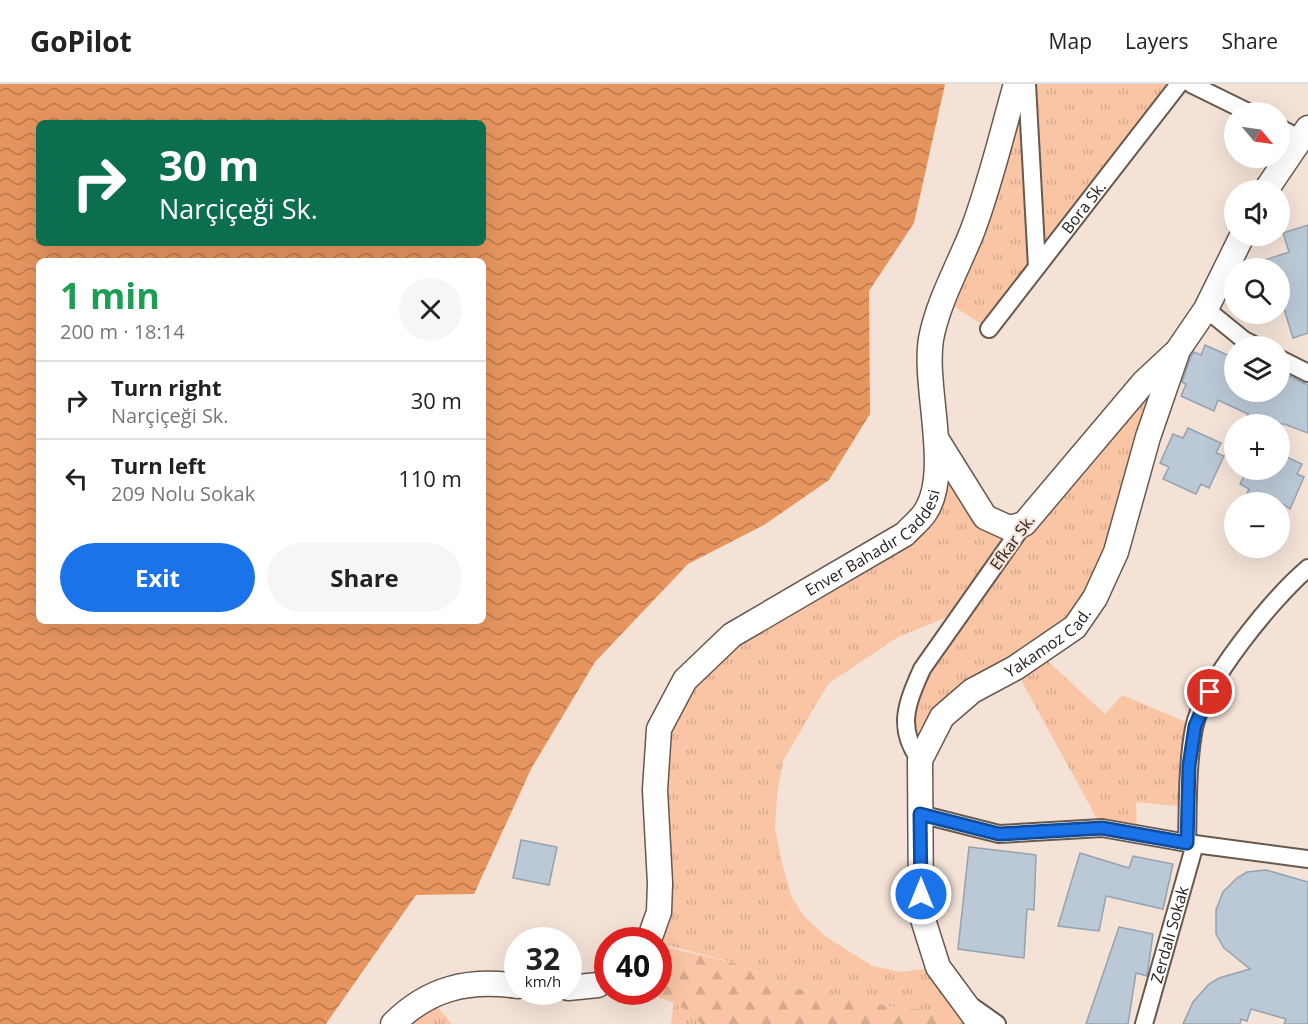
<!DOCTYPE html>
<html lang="en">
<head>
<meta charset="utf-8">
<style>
	:root { --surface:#fff; --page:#f6f6f6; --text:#222; --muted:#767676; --line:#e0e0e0; --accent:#1a73e8 }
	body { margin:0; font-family:"Open Sans",sans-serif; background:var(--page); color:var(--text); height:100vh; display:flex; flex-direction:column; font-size:22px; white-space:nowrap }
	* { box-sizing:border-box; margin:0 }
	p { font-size:20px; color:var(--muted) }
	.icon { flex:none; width:33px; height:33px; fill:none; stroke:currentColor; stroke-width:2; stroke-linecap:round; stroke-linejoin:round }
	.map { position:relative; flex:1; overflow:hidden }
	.panel { position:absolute; left:36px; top:174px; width:450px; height:366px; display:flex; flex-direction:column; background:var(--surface); border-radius:9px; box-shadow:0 6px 24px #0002 }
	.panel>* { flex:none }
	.hud { position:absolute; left:36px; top:36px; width:450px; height:126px; border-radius:9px; box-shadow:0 6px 24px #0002; background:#0b6e4f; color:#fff; overflow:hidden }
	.needle { width:39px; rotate:119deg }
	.controls { position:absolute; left:1224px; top:18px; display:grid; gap:12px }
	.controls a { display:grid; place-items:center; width:66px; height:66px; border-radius:50%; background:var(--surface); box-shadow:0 6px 24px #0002; font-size:30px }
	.speed { position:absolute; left:504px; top:843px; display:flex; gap:12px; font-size:30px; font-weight:700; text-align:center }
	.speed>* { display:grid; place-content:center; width:78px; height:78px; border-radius:50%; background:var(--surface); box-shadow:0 6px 24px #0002; line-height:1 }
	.speed small { font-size:15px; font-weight:400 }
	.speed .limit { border:9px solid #d22; background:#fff; color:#111 }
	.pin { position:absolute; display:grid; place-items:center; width:51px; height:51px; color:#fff; margin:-26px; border:3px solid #fff; border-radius:50%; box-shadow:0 2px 6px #0007 }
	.me { position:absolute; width:66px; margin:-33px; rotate:0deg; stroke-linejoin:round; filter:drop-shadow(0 0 4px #0008) }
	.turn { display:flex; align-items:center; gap:21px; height:126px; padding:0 24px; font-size:27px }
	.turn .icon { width:78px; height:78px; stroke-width:2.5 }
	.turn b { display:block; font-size:42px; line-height:51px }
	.round { display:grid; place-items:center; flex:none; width:63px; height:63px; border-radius:32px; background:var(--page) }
	.summary { display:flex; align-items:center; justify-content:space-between; height:102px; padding:0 24px }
	h1 { font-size:36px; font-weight:700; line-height:45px; color:#1e9e55 }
	.cta { display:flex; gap:12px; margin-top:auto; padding:12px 24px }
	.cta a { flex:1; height:69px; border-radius:36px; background:var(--accent); color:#fff; font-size:24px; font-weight:700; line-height:69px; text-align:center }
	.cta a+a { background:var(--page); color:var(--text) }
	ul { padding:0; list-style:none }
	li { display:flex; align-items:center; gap:18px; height:78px; padding:0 24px; border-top:2px solid var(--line) }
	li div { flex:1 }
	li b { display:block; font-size:22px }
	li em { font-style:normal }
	header { display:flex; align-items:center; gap:36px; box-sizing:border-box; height:84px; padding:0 30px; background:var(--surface); border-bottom:2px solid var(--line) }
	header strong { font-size:28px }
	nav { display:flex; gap:33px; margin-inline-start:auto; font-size:21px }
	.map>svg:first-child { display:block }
	.grass { fill:url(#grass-tufts) }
	.forest { fill:url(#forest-firs) }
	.water { fill:url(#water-waves); fill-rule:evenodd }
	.building { fill:#bbc8d6; stroke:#95a2b0; stroke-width:1.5 }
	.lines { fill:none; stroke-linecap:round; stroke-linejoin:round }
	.street-casing { stroke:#68594f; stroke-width:20 }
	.secondary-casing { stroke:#68594f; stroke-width:27 }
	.street { stroke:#fff; stroke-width:16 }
	.secondary { stroke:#fff; stroke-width:24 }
	.route-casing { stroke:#114b97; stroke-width:15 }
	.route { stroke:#1a73e8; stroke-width:10 }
	.labels { text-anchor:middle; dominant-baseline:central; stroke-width:4.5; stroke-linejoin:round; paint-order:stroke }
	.street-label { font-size:16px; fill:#29221e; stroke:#f4e2d7 }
</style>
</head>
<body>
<header>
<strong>GoPilot</strong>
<nav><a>Map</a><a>Layers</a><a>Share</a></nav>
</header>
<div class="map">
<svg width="1308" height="940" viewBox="0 0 1308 940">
	<defs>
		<pattern id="grass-tufts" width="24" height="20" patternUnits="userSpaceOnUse" patternTransform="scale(1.5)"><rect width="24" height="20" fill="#f9c5a5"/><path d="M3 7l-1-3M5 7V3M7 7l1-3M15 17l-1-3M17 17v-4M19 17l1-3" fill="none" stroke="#d5a98e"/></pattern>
		<pattern id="forest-firs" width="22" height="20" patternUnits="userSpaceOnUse" patternTransform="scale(1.5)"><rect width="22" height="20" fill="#f9c5a5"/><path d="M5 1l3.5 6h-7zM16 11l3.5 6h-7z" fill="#d5a98e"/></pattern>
		<pattern id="water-waves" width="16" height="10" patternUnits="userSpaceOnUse" patternTransform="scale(1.5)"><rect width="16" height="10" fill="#e7955f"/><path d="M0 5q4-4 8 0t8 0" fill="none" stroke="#bb794e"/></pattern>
	</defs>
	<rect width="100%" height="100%" fill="#f4e2d7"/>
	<!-- grass -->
	<g class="grass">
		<path d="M1016,0H1179L989,245L944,216Z"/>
		<path d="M1178,266L1095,514L1039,569L1105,630L1122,611L1195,642L1186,723L1136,718L1137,749L1102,744L1015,585L972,607L920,676L909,661L911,611L962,527L898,553L828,600L783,677L777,711L775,745L782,779L792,814L804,832L825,852L872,882L901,888L938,883L997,940H965L956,935L919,925L896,924L839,911L788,904L742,881L659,859L655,706L685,596L925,429L937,356L1009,444Z"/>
		<path d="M428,912L452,940H393Z"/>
		<path d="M674,918L691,928L701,940H671Z"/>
	</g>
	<!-- forest -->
	<path class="forest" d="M666,863L742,881L788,904L839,911L896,924L919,925L956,935L965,940H701C686,923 672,917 651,911L652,908H658L659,887Z"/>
	<!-- water -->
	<path class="water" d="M0,0H945L914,139L869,207L870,330L829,396L764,441L688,480L595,578L531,685L474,810L416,811L326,940H0ZM39,39H483V159H39ZM39,177H483V537H39Z"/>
	<!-- building -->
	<g class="building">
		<path d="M1308,141V249L1293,254L1280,212V184H1248L1247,182L1289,168L1283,149Z"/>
		<path d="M1205,261L1234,274V308H1280V288L1308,301V349L1284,340H1258L1246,335L1248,330L1218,316L1214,327L1181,312L1186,300L1182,298L1191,272L1194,268L1201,271Z"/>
		<path d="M1188,344L1221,359L1216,369L1224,372L1209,404L1201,400L1196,410L1163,395L1169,383L1160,379L1173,350L1183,354Z"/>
		<path d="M1280,370L1302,380L1297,390L1304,393L1290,425L1280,418H1243L1249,405L1240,400L1247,386H1280Z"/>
		<path d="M521,756L557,763L549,801L513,794Z"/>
		<path d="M969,763L1036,771L1034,826L1027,825L1024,874L958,865Z"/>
		<path d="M1080,769L1129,784L1133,772L1173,780L1163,825L1106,812L1099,847L1058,842Z"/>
		<path d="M1266,786L1308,798V940H1284L1286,935L1251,925L1247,937L1241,935L1240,940H1183L1193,918L1209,900L1219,894L1250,885L1224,864L1216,850V826L1223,808L1237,794L1247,788Z"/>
		<path d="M1119,843L1153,850L1147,892L1136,889L1128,940H1086Z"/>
	</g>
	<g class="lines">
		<defs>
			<g id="street">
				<path d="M1027,0L1037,183"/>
				<path d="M1191,0L1248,28"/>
				<path d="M1280,44L1299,54"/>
				<path d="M1206,225L1244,256L1256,262"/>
				<path id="s1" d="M989,245L1179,0"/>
				<path d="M1280,275L1308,289"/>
				<path d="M1308,484C1273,514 1203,599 1194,644C1187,682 1188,721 1187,759L1308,775"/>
				<path d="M920,676C896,644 907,619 922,585L1024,440"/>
				<path d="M920,730L999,750L1102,744L1187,759"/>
				<path d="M973,923L997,940"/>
				<path id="s2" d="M1144,940L1195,760"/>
			</g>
			<g id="secondary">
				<path d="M1266,106L1308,44"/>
				<path d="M937,356L985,433L1009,444L1024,440L1144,298L1174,270"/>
				<path id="s3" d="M649,856L659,828L660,799L655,706L659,645L685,596L732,551L905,450C911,443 919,437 924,430C953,390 923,304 931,255C938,218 958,183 972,148C990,101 1002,49 1016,0"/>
				<path d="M568,904L598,901L608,894"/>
				<path d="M393,940C429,904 468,895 518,902"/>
				<path id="s4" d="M980,940L938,883L921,829L920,676L942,633L972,607L1015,584L1075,543L1095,514L1116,468L1148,353L1178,266L1206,225L1242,152"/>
			</g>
		</defs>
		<!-- street casing -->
		<use href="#street" class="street-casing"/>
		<!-- secondary casing -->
		<use href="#secondary" class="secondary-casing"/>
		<!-- street -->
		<use href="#street" class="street"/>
		<!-- secondary -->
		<use href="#secondary" class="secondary"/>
	</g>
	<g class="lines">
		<defs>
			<path id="route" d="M921,810L920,730L999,750L1102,744L1187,759L1189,682L1195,642L1210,608"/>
		</defs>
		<!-- route casing -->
		<use href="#route" class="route-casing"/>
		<!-- route -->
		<use href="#route" class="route"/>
	</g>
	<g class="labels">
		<!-- street labels -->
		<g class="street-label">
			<text stroke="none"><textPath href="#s1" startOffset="154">Bora Sk.</textPath></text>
			<text stroke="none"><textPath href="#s3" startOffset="504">Enver Bahadır Caddesi</textPath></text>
			<text transform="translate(1012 458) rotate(-54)">Efkar Sk.</text>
			<text stroke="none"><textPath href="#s4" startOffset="459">Yakamoz Cad.</textPath></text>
			<text stroke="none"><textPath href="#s2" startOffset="93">Zerdalı Sokak</textPath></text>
		</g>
	</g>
</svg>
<div class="controls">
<a><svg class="needle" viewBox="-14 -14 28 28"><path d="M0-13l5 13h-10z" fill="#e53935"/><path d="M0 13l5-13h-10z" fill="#767676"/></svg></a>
<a><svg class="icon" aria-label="sound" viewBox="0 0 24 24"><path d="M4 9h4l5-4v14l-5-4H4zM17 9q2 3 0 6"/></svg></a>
<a><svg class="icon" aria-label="search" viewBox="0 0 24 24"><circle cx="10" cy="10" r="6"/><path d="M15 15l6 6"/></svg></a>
<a><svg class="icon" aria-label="layers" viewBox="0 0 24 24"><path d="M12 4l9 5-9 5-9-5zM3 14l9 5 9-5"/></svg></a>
<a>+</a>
<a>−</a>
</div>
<div class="speed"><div>32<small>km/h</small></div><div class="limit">40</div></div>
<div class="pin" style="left:1210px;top:608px;background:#d93025"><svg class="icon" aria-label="arrive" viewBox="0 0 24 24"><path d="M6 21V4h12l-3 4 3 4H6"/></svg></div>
<svg class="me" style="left:921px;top:810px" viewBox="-20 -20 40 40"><circle r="17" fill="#1a73e8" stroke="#fff" stroke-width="3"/><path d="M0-11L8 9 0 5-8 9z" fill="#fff"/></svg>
<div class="hud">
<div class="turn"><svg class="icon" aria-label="right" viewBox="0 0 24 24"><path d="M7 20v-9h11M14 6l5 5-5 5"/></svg><div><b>30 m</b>Narçiçeği Sk.</div></div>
</div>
<section class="panel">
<div class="summary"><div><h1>1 min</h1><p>200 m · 18:14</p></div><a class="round"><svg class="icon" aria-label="close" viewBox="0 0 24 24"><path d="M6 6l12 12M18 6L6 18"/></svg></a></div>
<ul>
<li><svg class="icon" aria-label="right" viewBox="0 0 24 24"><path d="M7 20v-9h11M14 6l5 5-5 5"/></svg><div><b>Turn right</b><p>Narçiçeği Sk.</p></div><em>30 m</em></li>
<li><svg class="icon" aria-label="left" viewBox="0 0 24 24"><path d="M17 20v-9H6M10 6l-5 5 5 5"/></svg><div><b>Turn left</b><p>209 Nolu Sokak</p></div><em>110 m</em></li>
</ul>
<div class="cta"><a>Exit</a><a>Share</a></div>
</section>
</div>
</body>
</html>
